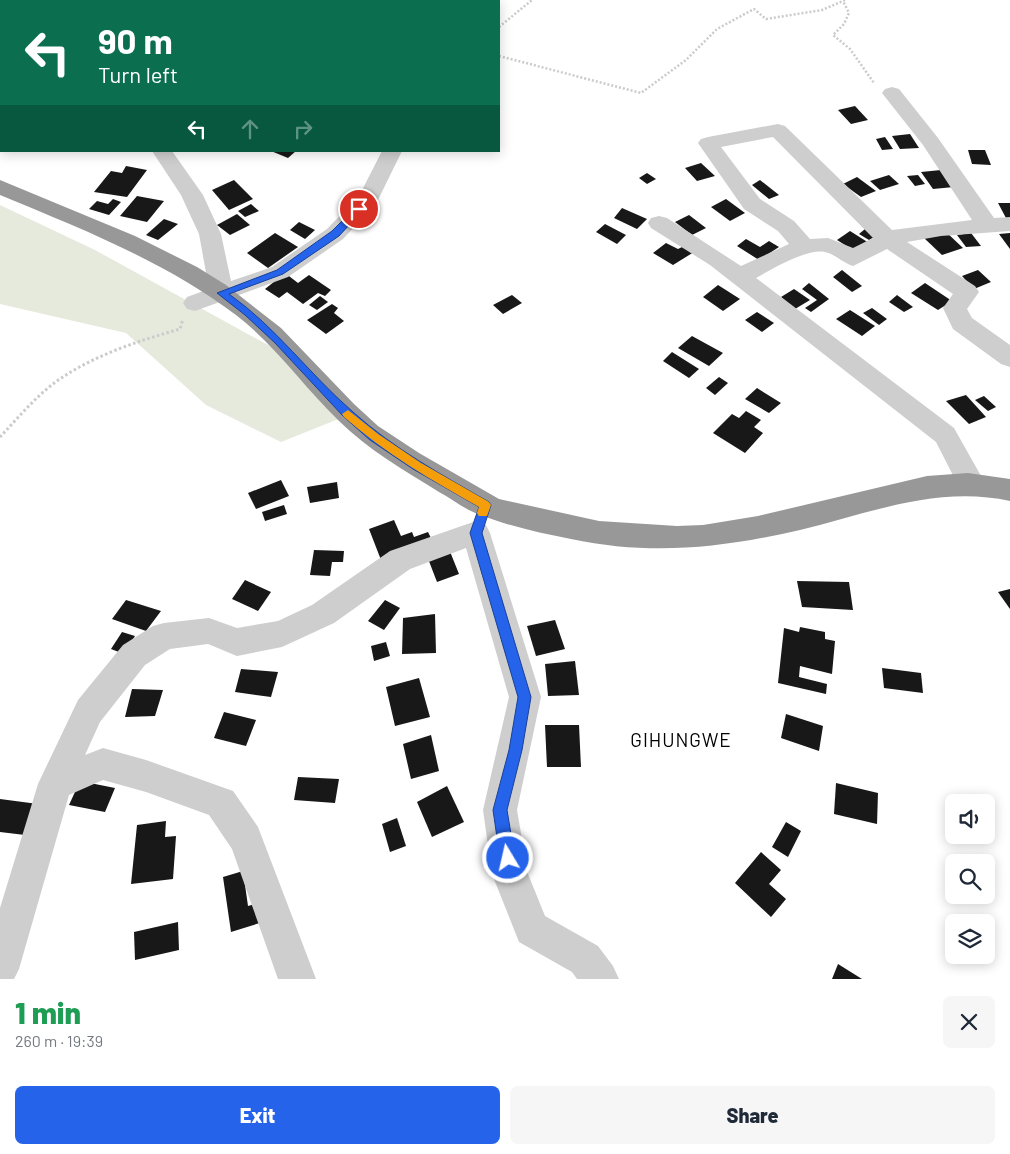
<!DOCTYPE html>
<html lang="en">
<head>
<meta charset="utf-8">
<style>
	:root { --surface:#fff; --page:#f6f6f7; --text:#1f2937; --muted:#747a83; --accent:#2563eb }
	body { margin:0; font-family:Barlow,sans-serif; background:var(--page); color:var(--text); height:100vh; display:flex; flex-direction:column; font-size:19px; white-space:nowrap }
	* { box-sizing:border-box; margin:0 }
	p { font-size:16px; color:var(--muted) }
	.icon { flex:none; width:28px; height:28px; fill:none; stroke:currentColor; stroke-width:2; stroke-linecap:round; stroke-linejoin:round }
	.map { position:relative; height:979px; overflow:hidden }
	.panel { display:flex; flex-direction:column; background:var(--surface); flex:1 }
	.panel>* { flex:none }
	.banner { position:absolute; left:0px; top:0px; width:500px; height:152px; box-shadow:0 2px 12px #0003; background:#0b6e4f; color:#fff; overflow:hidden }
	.controls { position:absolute; left:945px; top:794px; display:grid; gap:10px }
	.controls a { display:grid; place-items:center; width:50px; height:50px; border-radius:8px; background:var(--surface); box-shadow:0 2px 12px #0003; font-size:25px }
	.pin { position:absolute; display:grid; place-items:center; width:42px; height:42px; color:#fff; margin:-21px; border:2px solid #fff; border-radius:50%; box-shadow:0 1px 5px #0007 }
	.me { position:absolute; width:55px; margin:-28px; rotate:351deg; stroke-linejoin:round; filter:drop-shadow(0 0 4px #0008) }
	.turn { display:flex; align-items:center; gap:18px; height:105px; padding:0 15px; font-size:22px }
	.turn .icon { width:65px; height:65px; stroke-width:2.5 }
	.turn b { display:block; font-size:35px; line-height:42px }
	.lanes { display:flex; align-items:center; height:48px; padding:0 15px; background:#0003; justify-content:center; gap:25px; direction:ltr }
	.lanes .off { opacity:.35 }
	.round { display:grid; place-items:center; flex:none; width:52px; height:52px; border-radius:8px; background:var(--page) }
	.summary { display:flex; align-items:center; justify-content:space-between; height:85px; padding:0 15px }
	h1 { font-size:30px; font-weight:800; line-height:38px; color:#1e9e55 }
	.primary-button { display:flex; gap:10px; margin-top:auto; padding:10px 15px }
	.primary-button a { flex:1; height:58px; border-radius:8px; background:var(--accent); color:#fff; font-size:20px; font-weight:800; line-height:58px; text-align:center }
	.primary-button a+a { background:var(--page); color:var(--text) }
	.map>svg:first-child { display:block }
	.green { fill:#e5eadd }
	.building { fill:#181818 }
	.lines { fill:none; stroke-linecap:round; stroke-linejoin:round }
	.path-far1 { stroke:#cbcbcb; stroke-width:2.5; stroke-dasharray:2 2; stroke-linecap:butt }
	.path { stroke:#cbcbcb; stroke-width:3; stroke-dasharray:2.5 2.5; stroke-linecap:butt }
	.minor { fill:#cecece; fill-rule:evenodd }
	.highway { fill:#989898; fill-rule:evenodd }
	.route { fill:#2563eb; stroke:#184099 }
	.slow { fill:#f59e0b }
	.labels { text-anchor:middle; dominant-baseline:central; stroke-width:5; stroke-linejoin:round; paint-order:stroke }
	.quarter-label { font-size:19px; letter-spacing:1px; fill:#000; stroke:#fff }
</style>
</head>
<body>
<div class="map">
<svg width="1010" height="979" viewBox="0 0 1010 979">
	<rect width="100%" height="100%" fill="#fff"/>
	<!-- green -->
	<path class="green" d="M0,205L95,250L279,351L341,418L281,442L206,405L126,333L0,304Z"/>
	<!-- building -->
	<g class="building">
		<path d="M855,106L868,120L851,124L838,110Z"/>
		<path d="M910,134L919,148L900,149L892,136Z"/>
		<path d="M885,137L893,149L882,150L876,139Z"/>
		<path d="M968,150H985L991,165L972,164Z"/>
		<path d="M271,151H296L288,158Z"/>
		<path d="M701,163L715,176L697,181L685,168Z"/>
		<path d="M126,166L147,170L127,197L94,192L111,171L122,173Z"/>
		<path d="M941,170L954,187L933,189L921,172Z"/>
		<path d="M647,173L656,179L647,184L639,178Z"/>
		<path d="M889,175L899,184L880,190L870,181Z"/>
		<path d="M918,175L925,184L915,186L907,176Z"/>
		<path d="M857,177L876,191L861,197L843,184Z"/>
		<path d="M234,180L253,199L229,210L212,190Z"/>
		<path d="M760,180L779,195L769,199L752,185Z"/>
		<path d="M137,196L164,201L147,222L120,216Z"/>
		<path d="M113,199L121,202L109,215L89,209L97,201L108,204Z"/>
		<path d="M726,199L745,213L730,221L711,207Z"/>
		<path d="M998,203H1010V218H1006Z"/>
		<path d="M251,204L259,211L245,217L238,211Z"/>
		<path d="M622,208L647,219L637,229L614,218Z"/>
		<path d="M237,214L250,225L230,235L217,225Z"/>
		<path d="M689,215L706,228L692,235L675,222Z"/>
		<path d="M164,219L178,224L158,240L146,235Z"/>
		<path d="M299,222L315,230L305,239L290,230Z"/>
		<path d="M605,224L626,235L617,244L596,232Z"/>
		<path d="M865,229L876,236L869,240L859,234Z"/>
		<path d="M850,231L869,243L856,252L837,240Z"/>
		<path d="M945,231L963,248L942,255L924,238Z"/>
		<path d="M275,233L298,247L268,268L247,253Z"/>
		<path d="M971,233L981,246L966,247L957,235Z"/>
		<path d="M1010,233V249L999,234Z"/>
		<path d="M746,239L760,247L769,241L779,247L759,260L737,246Z"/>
		<path d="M666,243L678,249L684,246L694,252L673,265L653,253Z"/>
		<path d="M842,270L862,286L852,292L833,277Z"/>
		<path d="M978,270L991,282L974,289L962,276Z"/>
		<path d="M285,273L298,283L309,275L331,290L325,296L318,293L303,304L287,292L279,298L265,289Z"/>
		<path d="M809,283L829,299L811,312L805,308L817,300L802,289Z"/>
		<path d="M925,283L952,301L938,310L911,293Z"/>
		<path d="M718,285L740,299L723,311L703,297Z"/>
		<path d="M794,289L810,300L795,309L781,297Z"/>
		<path d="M512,295L522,303L503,314L493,305Z"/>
		<path d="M897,295L913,307L904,312L889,302Z"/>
		<path d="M320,296L328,302L317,310L309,305Z"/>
		<path d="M332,304L338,308L334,313L344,321L326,334L307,320Z"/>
		<path d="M872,308L887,319L879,325L863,313Z"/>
		<path d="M850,310L875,326L862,336L836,319Z"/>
		<path d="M757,312L774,323L762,332L745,320Z"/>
		<path d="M692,336L723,353L709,366L678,348Z"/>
		<path d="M672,352L699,369L689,378L663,361Z"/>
		<path d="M719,377L728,383L715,395L706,388Z"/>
		<path d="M757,388L781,403L769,413L745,399Z"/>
		<path d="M966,395L986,417L969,424L946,401Z"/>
		<path d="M984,396L996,407L988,411L975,400Z"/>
		<path d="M746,411L761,420L754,427L763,433L745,453L713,433L732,414L739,418Z"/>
		<path d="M281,480L289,496L256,509L248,493Z"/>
		<path d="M337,482L339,498L310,503L307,487Z"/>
		<path d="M284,505L287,514L265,521L262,512Z"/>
		<path d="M394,520L401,536L412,532L414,537L428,532L433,542L381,560L369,529Z"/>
		<path d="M449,549L459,574L437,582L427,556Z"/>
		<path d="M314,550L344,551L343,562H332L330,576L310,575Z"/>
		<path d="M245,580L271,592L258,611L232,599Z"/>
		<path d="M797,581L849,582L853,610L802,607Z"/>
		<path d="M1010,589V609L998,592Z"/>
		<path d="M126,600L161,611L146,631L112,619Z"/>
		<path d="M385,600L400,608L384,630L368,621Z"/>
		<path d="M435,614L436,653L402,654L403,618Z"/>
		<path d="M555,620L565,649L536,656L527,626Z"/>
		<path d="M800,627L825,632V639L835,641L832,674L800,666L799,677L827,684L826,694L778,683L784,628L799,632Z"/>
		<path d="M122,632L135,636L124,654L111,649Z"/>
		<path d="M386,642L390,656L374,661L371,646Z"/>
		<path d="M575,661L579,695L548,696L545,664Z"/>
		<path d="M882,668L921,673L923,693L884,688Z"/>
		<path d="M241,669L278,672L271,697L235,692Z"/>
		<path d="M419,678L430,717L395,726L386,687Z"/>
		<path d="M132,689L163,690L155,716L125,717Z"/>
		<path d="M224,712L256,720L246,746L214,738Z"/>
		<path d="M786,714L823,726L819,751L781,738Z"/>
		<path d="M545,725H579L581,767H547Z"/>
		<path d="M431,735L439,771L411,779L403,744Z"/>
		<path d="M298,777L339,779L335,803L294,800Z"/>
		<path d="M80,781L115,788L105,812L69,805Z"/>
		<path d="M836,783L878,793L877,824L834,814Z"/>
		<path d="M447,786L464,822L432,837L417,802Z"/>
		<path d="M0,799L38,804L25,835L0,832Z"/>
		<path d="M397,818L406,846L390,852L382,824Z"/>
		<path d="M166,821L165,837L176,836L173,879L131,884L137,825Z"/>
		<path d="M786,822L801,831L788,857L772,847Z"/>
		<path d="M761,852L781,870L769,884L786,899L771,917L735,883Z"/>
		<path d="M243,871L248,906L263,902L266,921L231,932L223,877Z"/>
		<path d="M178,922L179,950L135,960L134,932Z"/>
		<path d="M838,964L862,979H832Z"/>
	</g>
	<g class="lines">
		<!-- path-far1 -->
		<g class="path-far1">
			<path d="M845,0L843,1L849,13L844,24L833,35L850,49L874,83"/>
			<path d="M268,1L270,0"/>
			<path d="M499,27L532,0"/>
			<path d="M499,56L641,93L686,60L717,29L754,9L766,19L822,10L843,1"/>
		</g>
		<!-- path -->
		<path class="path" d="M0,437C18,418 36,396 57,381C94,355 138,341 180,329L183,319"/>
		<!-- minor -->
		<g class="minor">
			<rect x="36" y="0" width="18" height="1"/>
			<path d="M892,87L899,89L938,138L994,218L1010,217V231L941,236L907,242L975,286L979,292L967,309L972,318L1010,345V367L1001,364L953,329L943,308L953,294L887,249L853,266C843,263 835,254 825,252C807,248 772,269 756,278L954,428L985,483L981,491L971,494L961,491L936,442L710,265L651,228L648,223L651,218L659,216L667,218L741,266L789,244L778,231L744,209L698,143L701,139L708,137L778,124L785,126L892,230L972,220L923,145L882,93L885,89ZM773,137L873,238L853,248L828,238L810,239L794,221L760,199L721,147Z"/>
			<path d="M152,151H172L203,195L221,234L231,281L272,267L327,229L359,196L382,151H402L376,204L343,239L288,277L195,311L187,309L183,303L187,297L209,289L199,234L181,195Z"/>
			<path d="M476,521L486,525L490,533L541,697L517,810L528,874L545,916L598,946L613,966L619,979H577L572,972L519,942L492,874L483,810L509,697L466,548L410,569L334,623L282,647L237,656L208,644L170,649L145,665L100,722L85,755L103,748L146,760L233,791L258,827L316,979H278L232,849L209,815L146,792L103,780L69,795L19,969L14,979H0V908L38,784L78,700L123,645L153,626L164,623L209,618L237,628L278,621L312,605L390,551Z"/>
		</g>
		<!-- highway -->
		<path class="highway" d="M0,180L135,236L197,267L226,285L281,328L354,404L378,426L419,453L499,499L599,521L677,526L703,525L758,516L927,476L968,473L1010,479V501C938,485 870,513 800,530C721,548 652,556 571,539C540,533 508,526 478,514C464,509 452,499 439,492C404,470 368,450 338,420C303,386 275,345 236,315C164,261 82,229 0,195Z"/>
	</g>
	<!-- route -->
	<path class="route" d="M356,207L364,209L339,236L283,274L229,294C277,328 309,374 353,412C394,449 442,475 489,502L491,505L482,533L531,697L522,750L507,810L515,858L513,863L508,865L503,863L500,858L493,810L509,750L518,697L470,533L479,507L413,469L370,440L343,416L275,343L245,315L217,293L277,270L332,231Z"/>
	<!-- slow -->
	<path class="slow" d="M348,410L378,434L421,463L489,502L491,505L487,516H479L477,513L479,507C431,480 385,453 344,417L342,414Z"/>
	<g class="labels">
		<!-- quarter labels -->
		<g class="quarter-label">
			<text x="681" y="739">GIHUNGWE</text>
		</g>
	</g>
</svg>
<div class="controls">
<a><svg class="icon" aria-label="sound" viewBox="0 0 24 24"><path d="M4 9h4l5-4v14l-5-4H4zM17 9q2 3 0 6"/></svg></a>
<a><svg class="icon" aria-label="search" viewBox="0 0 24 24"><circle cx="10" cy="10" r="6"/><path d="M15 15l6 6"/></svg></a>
<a><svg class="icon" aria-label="layers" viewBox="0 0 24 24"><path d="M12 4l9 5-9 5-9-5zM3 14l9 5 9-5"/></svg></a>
</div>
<div class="pin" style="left:359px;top:209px;background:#d93025"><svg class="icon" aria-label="arrive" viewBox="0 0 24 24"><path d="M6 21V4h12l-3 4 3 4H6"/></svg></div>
<svg class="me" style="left:508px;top:858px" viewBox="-20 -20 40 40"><circle r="17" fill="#2563eb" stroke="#fff" stroke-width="3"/><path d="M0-11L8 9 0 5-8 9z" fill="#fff"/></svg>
<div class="banner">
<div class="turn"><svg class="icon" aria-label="left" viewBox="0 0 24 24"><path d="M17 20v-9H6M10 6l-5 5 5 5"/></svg><div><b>90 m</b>Turn left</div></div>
<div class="lanes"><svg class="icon" aria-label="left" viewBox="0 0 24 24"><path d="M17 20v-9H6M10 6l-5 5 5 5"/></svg><svg class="icon off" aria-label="ahead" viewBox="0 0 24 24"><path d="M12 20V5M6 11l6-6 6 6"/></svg><svg class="icon off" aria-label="right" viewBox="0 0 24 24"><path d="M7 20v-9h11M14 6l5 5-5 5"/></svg></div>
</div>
</div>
<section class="panel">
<div class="summary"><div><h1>1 min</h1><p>260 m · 19:39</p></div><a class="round"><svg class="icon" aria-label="close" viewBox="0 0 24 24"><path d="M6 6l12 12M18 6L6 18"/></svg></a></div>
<div class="primary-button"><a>Exit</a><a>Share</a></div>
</section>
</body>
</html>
